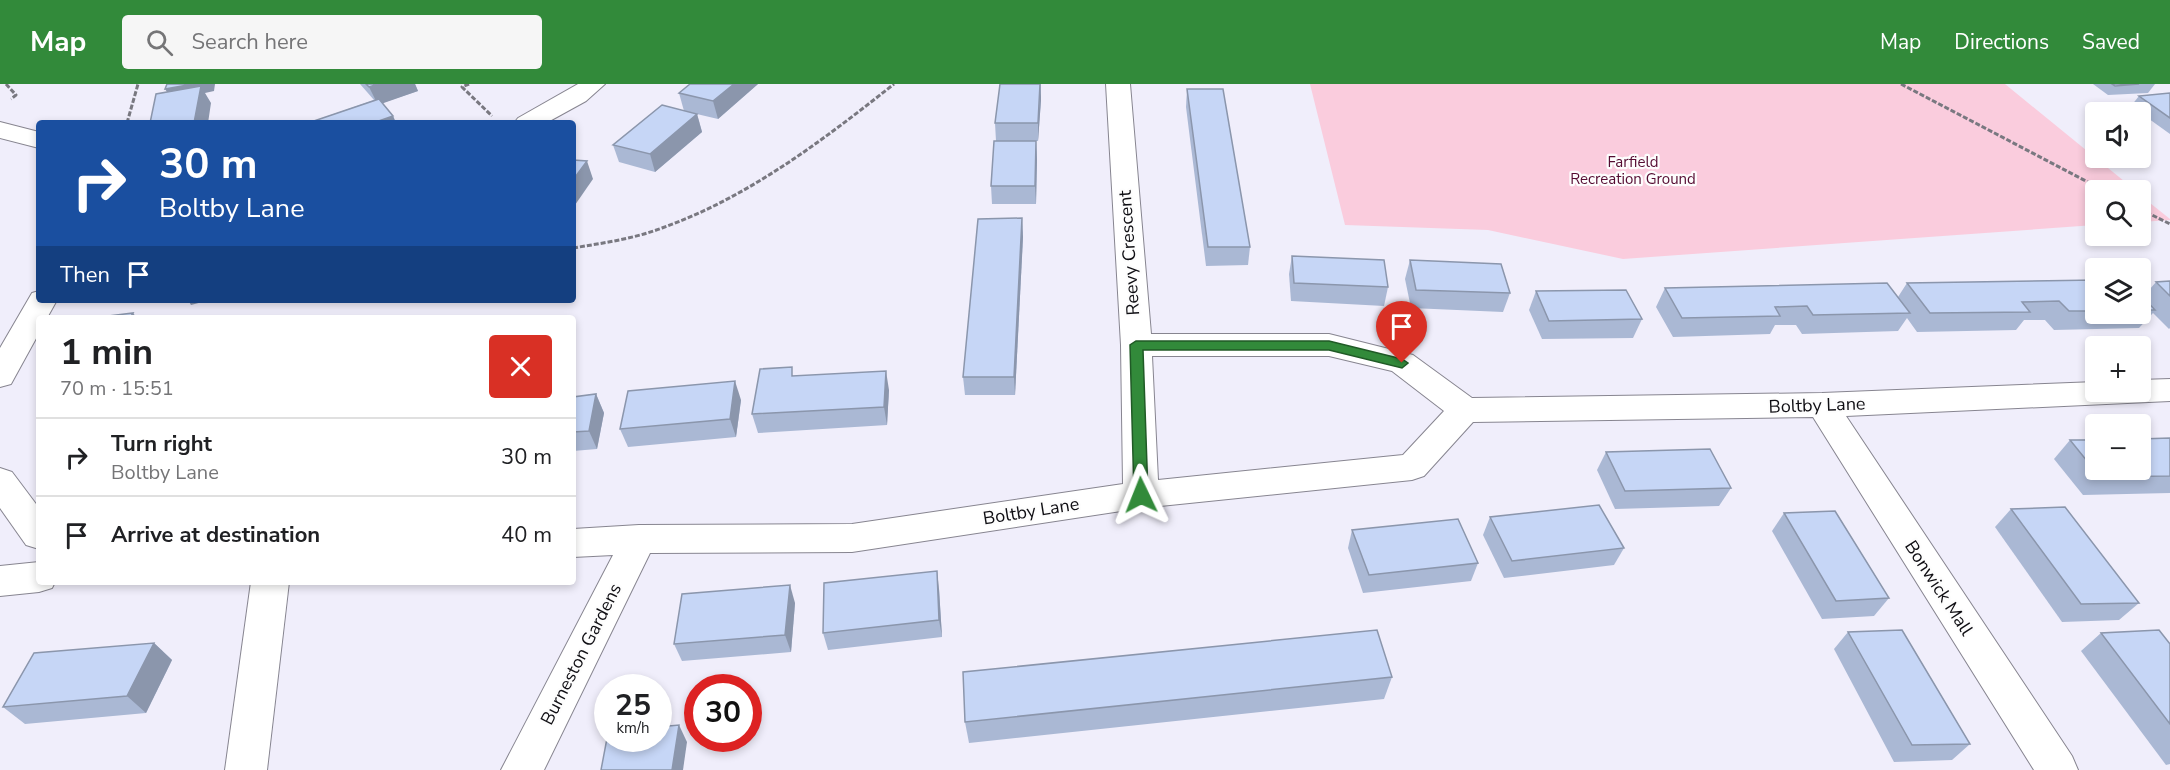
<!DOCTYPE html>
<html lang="en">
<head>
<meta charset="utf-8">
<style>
	:root { --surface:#fff; --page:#f6f6f6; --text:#202124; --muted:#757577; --line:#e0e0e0; --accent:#328a3a }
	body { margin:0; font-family:"Nunito Sans",sans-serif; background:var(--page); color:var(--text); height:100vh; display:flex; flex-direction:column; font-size:22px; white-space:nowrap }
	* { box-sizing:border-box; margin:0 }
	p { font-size:20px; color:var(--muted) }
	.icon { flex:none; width:33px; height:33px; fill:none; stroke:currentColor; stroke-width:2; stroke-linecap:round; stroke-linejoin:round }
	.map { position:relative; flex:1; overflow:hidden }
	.panel { position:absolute; left:36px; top:231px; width:540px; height:270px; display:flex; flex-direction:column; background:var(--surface); border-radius:6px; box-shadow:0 3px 9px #0003 }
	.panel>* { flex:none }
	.hud { position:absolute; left:36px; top:36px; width:540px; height:183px; border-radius:6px; box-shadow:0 3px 9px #0003; background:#1a4fa0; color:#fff; overflow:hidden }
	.controls { position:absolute; left:2085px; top:18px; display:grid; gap:12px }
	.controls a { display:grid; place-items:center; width:66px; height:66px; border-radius:6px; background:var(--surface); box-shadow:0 3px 9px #0003; font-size:30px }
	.speed { position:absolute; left:594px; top:590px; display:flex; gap:12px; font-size:30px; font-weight:700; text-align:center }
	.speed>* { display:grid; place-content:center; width:78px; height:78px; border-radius:50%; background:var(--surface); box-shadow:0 3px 9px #0003; line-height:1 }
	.speed small { font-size:15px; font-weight:400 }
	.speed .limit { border:9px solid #d22; background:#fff; color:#111 }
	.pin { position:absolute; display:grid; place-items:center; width:51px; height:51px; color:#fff; margin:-62px -26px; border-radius:50% 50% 50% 0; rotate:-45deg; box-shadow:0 0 6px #0007 }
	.pin .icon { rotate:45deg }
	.me { position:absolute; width:66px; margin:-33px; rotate:358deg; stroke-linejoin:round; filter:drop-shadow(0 0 4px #0008) }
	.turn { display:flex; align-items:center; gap:21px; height:126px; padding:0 24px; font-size:27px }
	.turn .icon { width:78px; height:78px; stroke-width:2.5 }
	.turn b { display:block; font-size:42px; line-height:51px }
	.then { display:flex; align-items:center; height:57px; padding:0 24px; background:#0003; gap:12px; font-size:22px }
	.round { display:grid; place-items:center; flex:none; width:63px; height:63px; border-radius:6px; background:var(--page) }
	.overview { display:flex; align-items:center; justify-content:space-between; height:102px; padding:0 24px }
	h1 { font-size:36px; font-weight:700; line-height:45px }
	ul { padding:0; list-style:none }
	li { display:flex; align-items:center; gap:18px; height:78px; padding:0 24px; border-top:2px solid var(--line) }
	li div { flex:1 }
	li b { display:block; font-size:22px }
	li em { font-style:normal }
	header { display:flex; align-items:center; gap:36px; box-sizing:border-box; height:84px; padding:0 30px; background:var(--accent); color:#fff }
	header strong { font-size:28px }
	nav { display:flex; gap:33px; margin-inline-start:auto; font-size:21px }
	.search { width:420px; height:54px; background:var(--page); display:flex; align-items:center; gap:15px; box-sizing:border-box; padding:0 21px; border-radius:6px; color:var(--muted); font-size:22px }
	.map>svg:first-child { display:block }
	.green { fill:#faccdd }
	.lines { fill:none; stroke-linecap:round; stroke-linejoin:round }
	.minor-casing { stroke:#878590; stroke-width:2 }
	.path { stroke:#797880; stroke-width:3; stroke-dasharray:5 2; stroke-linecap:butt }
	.minor { fill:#fff; fill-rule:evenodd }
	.wall { fill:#aab8d4 }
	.shaded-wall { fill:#8b96ac }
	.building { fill:#c6d6f6; stroke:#8b96ac; stroke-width:1.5 }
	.route { fill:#328a3a; stroke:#205a26; stroke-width:1.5 }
	.labels { text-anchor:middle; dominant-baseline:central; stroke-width:4.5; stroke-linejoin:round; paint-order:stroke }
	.far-park-label { font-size:15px; fill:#550c32; stroke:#fdfdfd }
	.street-label { font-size:18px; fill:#0f0e13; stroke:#fdfdfd }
</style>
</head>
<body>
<header>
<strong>Map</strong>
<div class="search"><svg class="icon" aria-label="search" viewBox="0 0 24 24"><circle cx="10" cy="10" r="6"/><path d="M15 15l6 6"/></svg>Search here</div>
<nav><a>Map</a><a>Directions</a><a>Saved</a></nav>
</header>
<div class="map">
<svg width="2170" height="686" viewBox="0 0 2170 686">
	<rect width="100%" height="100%" fill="#f0eefb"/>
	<!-- green -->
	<g class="green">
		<path d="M1310,0H2005L2135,106H2096L2095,141L1623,175L1488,146L1345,141Z"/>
		<path d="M2140,111L2170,135V136L2141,138Z"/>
	</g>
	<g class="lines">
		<defs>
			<g id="minor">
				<path d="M578,0H605L586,17L546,39H514L518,34Z"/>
				<path d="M1106,0H1130L1151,250H1329L1413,271L1472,314L1822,309L2096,298V308H2140V296L2170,295V317L1846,332L2072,672L2078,686H2034L1813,333L1473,338L1424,392L1412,396L1141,424L852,468L650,469L544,686H501L613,471L573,473V445L639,441L852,440L1123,400L1121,261ZM1152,272H1329L1392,287L1444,327L1403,371L1158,396Z"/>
				<path d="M0,38L39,48V64L0,54Z"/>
				<path d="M39,207V216H57L47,234H39V249L11,300L0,303V264L32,209Z"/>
				<path d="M0,384L12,388L39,424V465L26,461L0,424Z"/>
				<path d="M39,478V498H55L52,504L39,508L0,512V482Z"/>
				<path d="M251,498H289L267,686H225Z"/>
			</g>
		</defs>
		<!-- minor casing -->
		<use href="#minor" class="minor-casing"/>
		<!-- path -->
		<g class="path">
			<path d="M6,0L16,11L11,15"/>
			<path d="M469,0L462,3L492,32"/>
			<path d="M1901,0L2103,106"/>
			<path d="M127,39L138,0"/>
			<path d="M2140,125L2170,140"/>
			<path d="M573,164C603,159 633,155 662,144C749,113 823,56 894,0"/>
		</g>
		<!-- minor -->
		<use href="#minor" class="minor"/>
	</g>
	<!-- wall -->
	<g class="wall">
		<path d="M360,0H415L418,7L382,19L393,32L396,39H308L374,16Z"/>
		<path d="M758,0L718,35L684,27L679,9Z"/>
		<path d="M1000,0H1042H1041V16L1038,57H1036L1037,75L1036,120H992L991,102L996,57L995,39Z"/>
		<path d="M2093,0H2155L2148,9L2108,11Z"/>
		<path d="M1187,5L1250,163L1248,181L1206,182L1186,23Z"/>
		<path d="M2170,9V50L2131,22L2139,12Z"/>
		<path d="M697,30L702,48L655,88L619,78L613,61Z"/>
		<path d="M1022,134L1023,153L1015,311H965L963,293Z"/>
		<path d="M1292,172L1388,203L1384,222L1291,217L1289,190Z"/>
		<path d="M1410,176L1510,209L1503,228L1411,224L1405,195Z"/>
		<path d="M2096,196V230H2140V210L2143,213L2156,198L2170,197V244L2169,245L2153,229L2139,244L2054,246L2045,236H2024L2016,246L1917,248L1907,234L1898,247L1802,250L1796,241H1775L1770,250L1673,253L1656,223L1665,204L1898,213L1907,199Z"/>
		<path d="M1536,207L1642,235L1633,254L1542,255L1529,226Z"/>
		<path d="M794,292L889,306L887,341L758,349L752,330Z"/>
		<path d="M596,310L604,329L597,365L573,367V313Z"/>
		<path d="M741,316L736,353L628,363L620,345Z"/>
		<path d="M2170,354V409L2083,411L2054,375L2070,356Z"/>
		<path d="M1606,368L1731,404L1719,422L1615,425L1597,386Z"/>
		<path d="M2011,425L2139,519L2119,536L2062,538L1995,443Z"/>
		<path d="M1784,429L1889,514L1874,532L1822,535L1772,447Z"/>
		<path d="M1490,433L1624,464L1614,481L1504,494L1483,451Z"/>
		<path d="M1352,446L1478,479L1471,497L1363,509L1348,464Z"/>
		<path d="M939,505L942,553L828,566L823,549Z"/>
		<path d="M795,519L791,568L682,577L674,560Z"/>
		<path d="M1848,548L1970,660L1952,676L1894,678L1834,565Z"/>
		<path d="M2101,549L2170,560V680L2166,681L2081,567Z"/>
		<path d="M154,559L172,576L146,629L25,640L3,623Z"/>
		<path d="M1392,593L1384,615L969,659L965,638Z"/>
	</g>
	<!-- shaded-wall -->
	<g class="shaded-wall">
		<path d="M193,0H215L214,7L205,9L211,19L208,39H194L172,15L165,5Z"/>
		<path d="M378,0H415L418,7L378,21L369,3Z"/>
		<path d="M734,0H758L718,35L713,17Z"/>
		<path d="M1041,0V16L1038,57V39Z"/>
		<path d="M697,30L702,48L655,88L650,70Z"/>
		<path d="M393,32L396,39H373Z"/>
		<path d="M1036,57L1037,75L1036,120L1035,102Z"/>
		<path d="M587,77L593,95L575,121L573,115V96Z"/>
		<path d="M1022,134L1023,153L1015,311L1014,293Z"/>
		<path d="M188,216H210L191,221Z"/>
		<path d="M133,229L137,234H130Z"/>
		<path d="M886,287L889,306L887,341L884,323Z"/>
		<path d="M735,297L741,316L736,353L730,335Z"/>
		<path d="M596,310L604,329L597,365L589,347Z"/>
		<path d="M937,487L939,505L942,553L939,536Z"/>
		<path d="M790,501L795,519L791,568L785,551Z"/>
		<path d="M154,559L172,576L146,629L127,612Z"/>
		<path d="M679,641L687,658L683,686H672Z"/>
	</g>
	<!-- building -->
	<g class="building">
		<path d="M167,0H193L165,5Z"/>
		<path d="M366,0H378L369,3Z"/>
		<path d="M690,0H734L713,17L679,9Z"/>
		<path d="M1000,0H1040L1038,39H995Z"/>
		<path d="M2112,0H2139L2115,2Z"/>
		<path d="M201,2L194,39H150L156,10Z"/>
		<path d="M1187,5H1223L1250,163H1208Z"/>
		<path d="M2170,9V34L2139,12Z"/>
		<path d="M379,15L393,32L373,39H308Z"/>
		<path d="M662,21L697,30L650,70L613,61Z"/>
		<path d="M994,57H1036L1035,102H991Z"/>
		<path d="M573,76L587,77L573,96Z"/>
		<path d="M1022,134L1014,293H963L978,135Z"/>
		<path d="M1292,172L1384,176L1388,203L1294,199Z"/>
		<path d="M1410,176L1501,180L1510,209L1416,206Z"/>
		<path d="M2096,196V227H2069L2059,217L2022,218L2030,228L1930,229L1907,199Z"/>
		<path d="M2170,197V212L2156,198Z"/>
		<path d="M1887,199L1910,229L1813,231L1807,222L1775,223L1780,232L1682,234L1665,204Z"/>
		<path d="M1626,206L1642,235L1549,237L1536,207Z"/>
		<path d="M2140,210L2155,226H2140Z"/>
		<path d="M133,229L130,234H92Z"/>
		<path d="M792,283V292L886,287L884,323L752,330L760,285Z"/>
		<path d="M735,297L730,335L620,345L628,307Z"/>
		<path d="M596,310L589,347L573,348V313Z"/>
		<path d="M2170,354V392L2100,393L2070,356H2096V386H2140V355Z"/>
		<path d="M1710,365L1731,404L1625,407L1606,368Z"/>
		<path d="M1599,421L1624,464L1512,477L1490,433Z"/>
		<path d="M2065,423L2139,519L2081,520L2011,425Z"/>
		<path d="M1835,427L1889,514L1836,517L1784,429Z"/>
		<path d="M1458,435L1478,479L1369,491L1352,446Z"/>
		<path d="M937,487L939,536L823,549L824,499Z"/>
		<path d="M790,501L785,551L674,560L682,510Z"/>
		<path d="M1377,546L1392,593L965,638L963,588Z"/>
		<path d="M1902,546L1970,660L1912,661L1848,548Z"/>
		<path d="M2159,546L2170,560V640L2101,549Z"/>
		<path d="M154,559L127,612L3,623L34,569Z"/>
		<path d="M679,641L672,686H601L608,649V654H658V643Z"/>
	</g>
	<!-- route -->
	<path class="route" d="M1136,257H1329L1402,275L1408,279L1402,284L1329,266H1143L1148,411L1146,415H1136L1134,411L1130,261Z"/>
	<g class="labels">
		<!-- far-park labels -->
		<g class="far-park-label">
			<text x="1633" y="78">Farfield<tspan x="1633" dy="17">Recreation Ground</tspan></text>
		</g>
		<!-- street labels -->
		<g class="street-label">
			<text transform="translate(1129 169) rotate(-94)">Reevy Crescent</text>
			<text transform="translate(1817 321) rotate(-2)">Boltby Lane</text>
			<text transform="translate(1031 427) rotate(-9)">Boltby Lane</text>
			<text transform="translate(1939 504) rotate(57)">Bonwick Mall</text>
			<text transform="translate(581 570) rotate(-63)">Burneston Gardens</text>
		</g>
	</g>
</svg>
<div class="controls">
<a><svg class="icon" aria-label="sound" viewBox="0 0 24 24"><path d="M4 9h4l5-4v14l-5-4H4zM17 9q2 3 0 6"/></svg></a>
<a><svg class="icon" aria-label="search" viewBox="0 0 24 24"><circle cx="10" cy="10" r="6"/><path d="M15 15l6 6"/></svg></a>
<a><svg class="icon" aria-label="layers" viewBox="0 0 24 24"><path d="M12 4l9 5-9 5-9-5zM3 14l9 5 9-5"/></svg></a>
<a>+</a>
<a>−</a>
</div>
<div class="speed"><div>25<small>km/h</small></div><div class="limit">30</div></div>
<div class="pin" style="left:1402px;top:279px;background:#d93025"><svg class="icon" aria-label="arrive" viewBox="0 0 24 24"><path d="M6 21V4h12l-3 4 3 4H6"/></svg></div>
<svg class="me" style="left:1141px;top:411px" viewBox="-20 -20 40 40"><path d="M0-17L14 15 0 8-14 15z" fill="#328a3a" stroke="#fff" stroke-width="4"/></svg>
<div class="hud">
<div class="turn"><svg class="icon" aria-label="right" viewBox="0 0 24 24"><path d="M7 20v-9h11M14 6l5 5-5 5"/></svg><div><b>30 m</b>Boltby Lane</div></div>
<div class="then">Then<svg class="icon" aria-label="arrive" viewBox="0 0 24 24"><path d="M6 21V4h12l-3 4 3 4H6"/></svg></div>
</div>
<section class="panel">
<div class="overview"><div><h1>1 min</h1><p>70 m · 15:51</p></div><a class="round" style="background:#d93025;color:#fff"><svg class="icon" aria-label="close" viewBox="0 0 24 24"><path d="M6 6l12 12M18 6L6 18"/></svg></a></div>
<ul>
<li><svg class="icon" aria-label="right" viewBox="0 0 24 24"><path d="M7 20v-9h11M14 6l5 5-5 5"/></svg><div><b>Turn right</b><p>Boltby Lane</p></div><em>30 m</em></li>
<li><svg class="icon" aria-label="arrive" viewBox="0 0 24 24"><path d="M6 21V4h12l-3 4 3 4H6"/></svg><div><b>Arrive at destination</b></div><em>40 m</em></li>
</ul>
</section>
</div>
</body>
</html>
